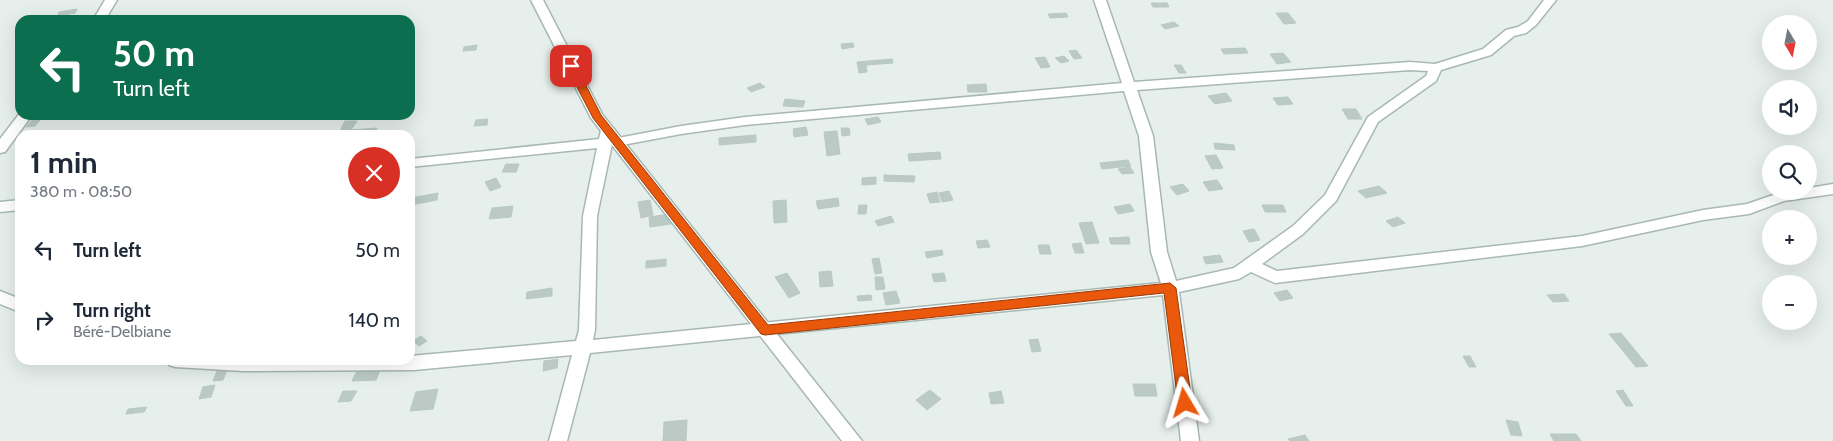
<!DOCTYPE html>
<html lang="en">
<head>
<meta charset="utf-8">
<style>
	:root { --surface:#fff; --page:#f2f2f3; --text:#1f2937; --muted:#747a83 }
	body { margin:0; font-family:Cabin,sans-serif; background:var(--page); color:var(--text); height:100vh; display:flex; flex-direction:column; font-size:19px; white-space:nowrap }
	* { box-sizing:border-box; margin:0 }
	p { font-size:16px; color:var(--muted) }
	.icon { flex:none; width:28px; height:28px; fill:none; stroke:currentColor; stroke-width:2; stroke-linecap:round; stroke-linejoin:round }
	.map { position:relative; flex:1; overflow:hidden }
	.drawer { position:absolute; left:15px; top:130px; width:400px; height:235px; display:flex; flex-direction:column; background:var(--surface); border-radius:15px; box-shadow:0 5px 20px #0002 }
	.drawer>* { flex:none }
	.top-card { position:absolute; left:15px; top:15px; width:400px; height:105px; border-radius:15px; box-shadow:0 5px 20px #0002; background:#0b6e4f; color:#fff; overflow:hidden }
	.needle { width:32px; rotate:170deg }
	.tools { position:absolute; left:1762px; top:15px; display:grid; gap:10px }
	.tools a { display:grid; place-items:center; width:55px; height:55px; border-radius:50%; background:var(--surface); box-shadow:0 5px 20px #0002; font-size:25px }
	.pin { position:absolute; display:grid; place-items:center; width:42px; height:42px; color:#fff; margin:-21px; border-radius:10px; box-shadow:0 2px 8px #0006 }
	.me { position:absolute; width:55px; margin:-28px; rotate:353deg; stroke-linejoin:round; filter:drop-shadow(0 0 4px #0008) }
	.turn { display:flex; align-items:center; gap:18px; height:105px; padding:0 15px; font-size:22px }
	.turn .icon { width:65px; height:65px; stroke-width:2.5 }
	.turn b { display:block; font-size:35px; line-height:42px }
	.round { display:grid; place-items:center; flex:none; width:52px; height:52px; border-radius:26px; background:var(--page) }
	.overview { display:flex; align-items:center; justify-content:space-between; height:85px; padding:0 15px }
	h1 { font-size:30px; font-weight:800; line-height:38px }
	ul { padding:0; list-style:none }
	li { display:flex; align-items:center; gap:15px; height:70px; padding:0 15px }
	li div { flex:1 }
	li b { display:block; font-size:19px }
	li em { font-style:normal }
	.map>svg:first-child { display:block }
	.building { fill:#bbcac4; stroke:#b8c9c2 }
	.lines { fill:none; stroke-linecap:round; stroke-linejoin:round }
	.minor-casing { stroke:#a8b8b2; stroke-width:3 }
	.tertiary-casing { stroke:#a8b8b2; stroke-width:3 }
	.minor { fill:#fff; fill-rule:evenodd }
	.tertiary { fill:#fff; fill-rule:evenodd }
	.route { fill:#ea580c; stroke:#983908 }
</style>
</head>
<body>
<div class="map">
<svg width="1833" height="441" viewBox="0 0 1833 441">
	<rect width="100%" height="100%" fill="#e6efeb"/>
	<!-- building -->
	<g class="building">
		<path d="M1151,3H1167L1169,7H1153Z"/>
		<path d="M77,9L75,13L58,16L59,12Z"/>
		<path d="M1066,13L1068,17L1050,18L1048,14Z"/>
		<path d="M1276,13H1288L1296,23L1284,24Z"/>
		<path d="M1174,22L1179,26L1165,29L1161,25Z"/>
		<path d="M853,43L854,47L842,49L841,44Z"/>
		<path d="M477,45L476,50L463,51L464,47Z"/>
		<path d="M1245,48L1248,53L1224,54L1221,49Z"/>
		<path d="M1076,50L1082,58L1074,59L1069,51Z"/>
		<path d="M1283,53L1291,62L1277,64L1270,54Z"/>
		<path d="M1064,56L1069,61L1061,63L1055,58Z"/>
		<path d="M1045,57L1050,67L1041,68L1035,58Z"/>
		<path d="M892,59L893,63L866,65L867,72L859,73L857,62Z"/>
		<path d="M1174,65H1181L1186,73H1179Z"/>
		<path d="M760,83L765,87L751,92L747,88Z"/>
		<path d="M986,84L987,92H968L967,85Z"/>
		<path d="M1226,93L1232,101L1215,104L1208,96Z"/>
		<path d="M1288,97L1293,104L1278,105L1273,98Z"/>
		<path d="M785,99L805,101L803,107L783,106Z"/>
		<path d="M1342,109H1356L1362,119H1348Z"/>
		<path d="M878,117L881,122L868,125L865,119Z"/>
		<path d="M42,118L35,126L26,127L33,119Z"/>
		<path d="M488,119L487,125L474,126L476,120Z"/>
		<path d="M345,121H357L351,130L340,131Z"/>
		<path d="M806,127L808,135L794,137L793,129Z"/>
		<path d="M377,128L374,135H349L351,130Z"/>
		<path d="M841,128H849L850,135L842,136Z"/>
		<path d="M837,131L840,154L827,156L824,132Z"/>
		<path d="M756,135V142L719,145V138Z"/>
		<path d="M1214,143L1234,145L1235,150L1215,149Z"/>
		<path d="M940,152L941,159L909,161L908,154Z"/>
		<path d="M1216,155L1223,168L1212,169L1205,156Z"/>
		<path d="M1128,160L1131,166L1102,169L1100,163Z"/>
		<path d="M506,164H519L516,172H502Z"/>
		<path d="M1130,167L1134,173L1122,174L1118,169Z"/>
		<path d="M884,175L915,176L914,182L884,181Z"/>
		<path d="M876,177V184L862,185V178Z"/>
		<path d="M496,178L501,187L490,191L485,182Z"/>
		<path d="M1217,180L1223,189L1209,191L1203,182Z"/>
		<path d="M1183,184L1189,191L1177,195L1170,187Z"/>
		<path d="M1379,186L1387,193L1366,198L1358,191Z"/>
		<path d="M949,191L953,200L942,202L939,193Z"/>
		<path d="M937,192L940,202L930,203L927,194Z"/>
		<path d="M438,193L437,200L411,205V198Z"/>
		<path d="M838,198L839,206L818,209L816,201Z"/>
		<path d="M650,200L653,215L641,218L638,202Z"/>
		<path d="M786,200L787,222L774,223L773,201Z"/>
		<path d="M1130,204L1134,211L1118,214L1114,207Z"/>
		<path d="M859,205H867L866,214H858Z"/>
		<path d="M1262,205H1283L1286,212H1265Z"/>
		<path d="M513,206L511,217L489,219L492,208Z"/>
		<path d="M670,214L671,224L650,227L649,217Z"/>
		<path d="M891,216L894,222L878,226L875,221Z"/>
		<path d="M1398,217L1405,223L1393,227L1386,221Z"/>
		<path d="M1092,222L1099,243L1086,244L1079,223Z"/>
		<path d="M1254,229L1260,240L1249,242L1243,231Z"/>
		<path d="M1129,237L1130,244H1111L1109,238Z"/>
		<path d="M987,240L990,247L978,248L976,241Z"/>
		<path d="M1081,243L1084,253H1075L1072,244Z"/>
		<path d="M1038,245H1049L1051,254H1040Z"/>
		<path d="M942,250L943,255L927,258L925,252Z"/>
		<path d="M1220,255L1223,262L1206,264L1203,257Z"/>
		<path d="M879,258L882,273L875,274L872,259Z"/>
		<path d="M666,259V266L646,268V261Z"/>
		<path d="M831,271L833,286L820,287L819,272Z"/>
		<path d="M787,273L800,293L789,298L775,277Z"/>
		<path d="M944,273L946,281L934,282L932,274Z"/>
		<path d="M875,277H883L885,289L876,290Z"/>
		<path d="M552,288V296L526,299L527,292Z"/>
		<path d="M1287,290L1293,298L1280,301L1274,293Z"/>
		<path d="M896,291L900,303L886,305L883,293Z"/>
		<path d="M1564,294L1569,301L1553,302L1547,295Z"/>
		<path d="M871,295L872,300L858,301L857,296Z"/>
		<path d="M1621,333L1648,366L1636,367L1609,334Z"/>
		<path d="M421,336L427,341L419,346L413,341Z"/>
		<path d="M1038,339L1041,351L1032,352L1029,340Z"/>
		<path d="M1463,356H1470L1476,367H1469Z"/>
		<path d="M558,359L557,368L543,371L544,361Z"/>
		<path d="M381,368L376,380L352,381L358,369Z"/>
		<path d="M227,370L223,380L213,381L217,371Z"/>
		<path d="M1133,384H1155L1157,396H1135Z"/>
		<path d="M215,385L211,397L199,399L203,387Z"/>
		<path d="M438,389L433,409L410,411L416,392Z"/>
		<path d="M930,390L941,399L927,410L916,400Z"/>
		<path d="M1623,390L1633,406H1626L1616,391Z"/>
		<path d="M343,391H357L351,401L338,402Z"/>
		<path d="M1001,391L1004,403L991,404L989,393Z"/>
		<path d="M147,407L144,412L126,414L128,409Z"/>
		<path d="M687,420L686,441H663L664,422Z"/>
		<path d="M1506,420L1518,422L1522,436L1511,435Z"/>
		<path d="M1550,434H1576L1581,441H1554Z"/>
		<path d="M1305,435L1309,441H1290L1288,439Z"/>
	</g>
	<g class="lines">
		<defs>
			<g id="minor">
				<path d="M105,0H117L105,20H93Z"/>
				<path d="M1094,0H1106L1134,82L1410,62L1435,64L1483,49L1506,30L1518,27L1528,21L1544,0H1556L1536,25L1526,33L1514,36L1491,55L1441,70L1436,81L1378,122L1336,201L1303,234L1262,264L1277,271L1582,236L1703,210L1747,204L1782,192L1809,191V188L1833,184V194L1784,201L1749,214L1703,220L1582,246L1275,283L1251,272L1239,279L1179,292L1199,441H1181L1163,295L590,353L567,441H549L572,355L414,370L243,371L175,367L169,365L166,360H410V356L576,341L579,330L583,216L597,148L410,167V159L599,139L601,130L608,126L615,130L613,139L681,126L745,117L1122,83ZM1410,70L1428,71L1426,76L1368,117L1325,195L1293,226L1234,268L1176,281L1167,252L1153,136L1137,90ZM1124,91L1139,136L1151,252L1161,283L593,340L595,330L597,216L612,144L617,146L681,134L745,125Z"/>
				<path d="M20,113V115H32L5,152L0,153V139Z"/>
				<path d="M20,200V210L0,212V202Z"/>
				<path d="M0,291L20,299V312L0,304Z"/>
			</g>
			<path id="tertiary" d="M531,0H543L602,114L862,441H842L591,118Z"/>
		</defs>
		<!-- minor casing -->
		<use href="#minor" class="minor-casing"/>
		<!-- tertiary casing -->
		<use href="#tertiary" class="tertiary-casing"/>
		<!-- minor -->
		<use href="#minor" class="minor"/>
		<!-- tertiary -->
		<use href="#tertiary" class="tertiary"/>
	</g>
	<!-- route -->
	<path class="route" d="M571,63L576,66L601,115L768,325L1170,283L1176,288L1192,403L1190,407L1185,408L1180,407L1178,403L1164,293L765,335L761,334L593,118L566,66Z"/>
</svg>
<div class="tools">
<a><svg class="needle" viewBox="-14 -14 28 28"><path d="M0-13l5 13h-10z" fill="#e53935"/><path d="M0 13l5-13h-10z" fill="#747a83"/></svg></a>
<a><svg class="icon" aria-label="sound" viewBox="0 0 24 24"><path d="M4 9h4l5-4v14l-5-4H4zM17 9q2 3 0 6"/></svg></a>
<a><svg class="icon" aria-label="search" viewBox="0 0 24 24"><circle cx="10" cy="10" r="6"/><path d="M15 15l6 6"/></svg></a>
<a>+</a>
<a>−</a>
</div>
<div class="pin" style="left:571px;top:66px;background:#d93025"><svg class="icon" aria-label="arrive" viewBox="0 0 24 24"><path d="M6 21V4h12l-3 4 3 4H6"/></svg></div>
<svg class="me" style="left:1185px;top:403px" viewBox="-20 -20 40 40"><path d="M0-17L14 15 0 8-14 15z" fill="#ea580c" stroke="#fff" stroke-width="4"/></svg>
<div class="top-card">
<div class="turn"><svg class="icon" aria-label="left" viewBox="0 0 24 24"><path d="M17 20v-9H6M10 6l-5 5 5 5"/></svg><div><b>50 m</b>Turn left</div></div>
</div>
<section class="drawer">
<div class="overview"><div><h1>1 min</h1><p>380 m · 08:50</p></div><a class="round" style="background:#d93025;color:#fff"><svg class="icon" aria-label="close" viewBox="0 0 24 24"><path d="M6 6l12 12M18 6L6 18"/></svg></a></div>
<ul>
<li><svg class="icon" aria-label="left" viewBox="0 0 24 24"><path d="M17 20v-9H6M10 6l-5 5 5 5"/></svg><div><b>Turn left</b></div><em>50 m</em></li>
<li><svg class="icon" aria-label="right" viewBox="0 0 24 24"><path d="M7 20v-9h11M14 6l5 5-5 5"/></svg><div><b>Turn right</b><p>Béré-Delbiane</p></div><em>140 m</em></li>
</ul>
</section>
</div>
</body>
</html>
